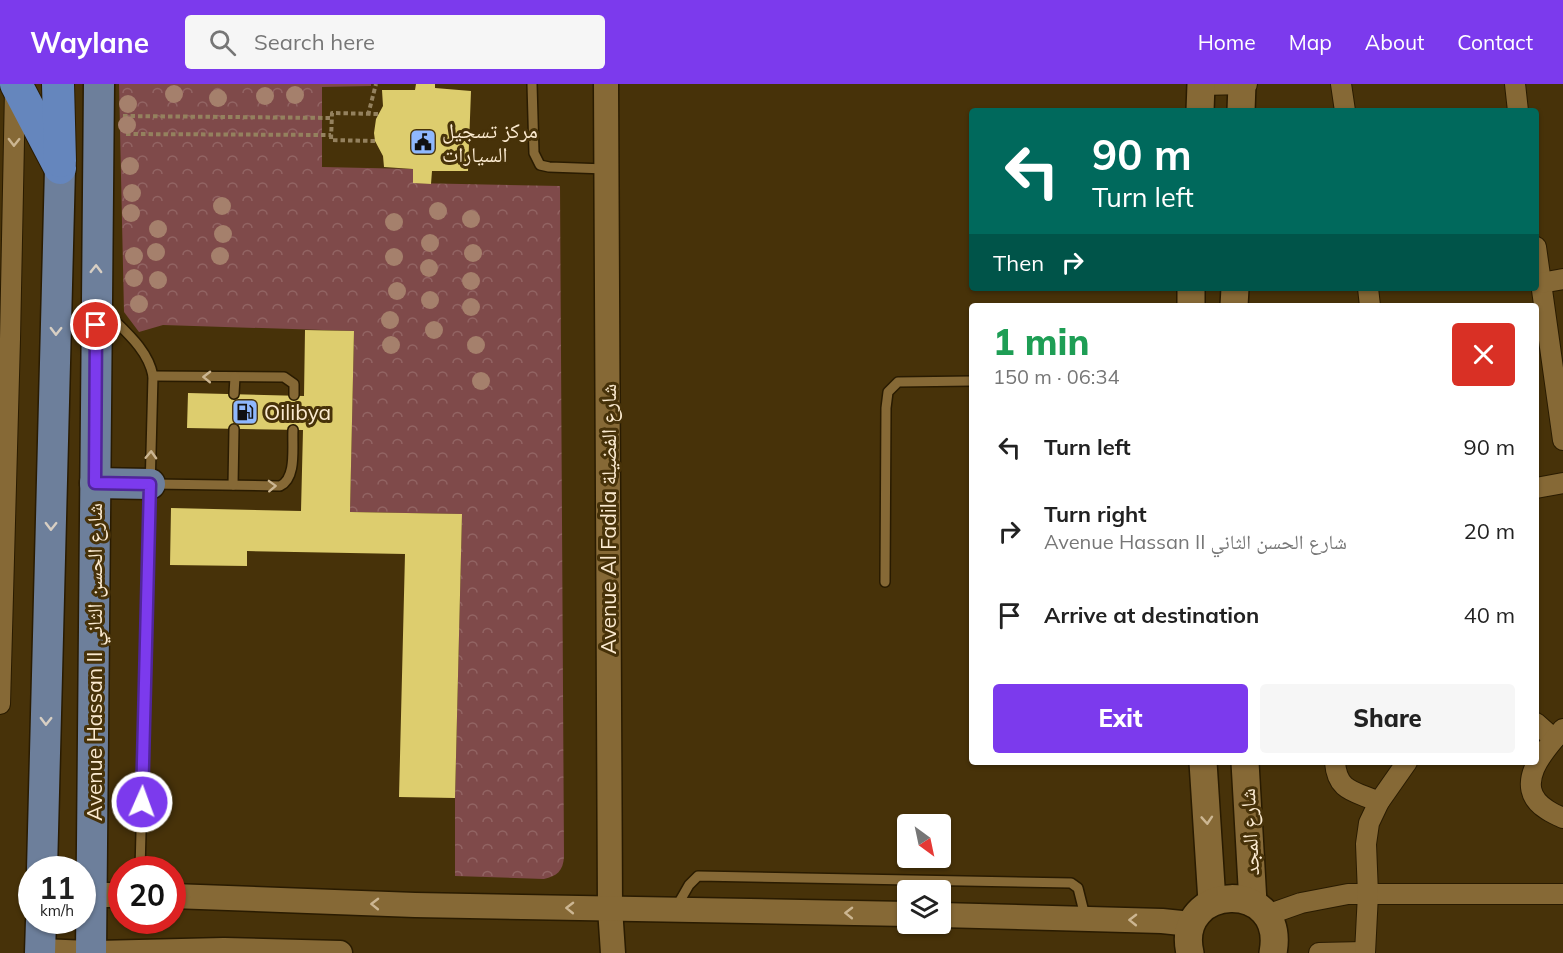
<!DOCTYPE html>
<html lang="en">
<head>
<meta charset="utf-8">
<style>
	:root { --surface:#fff; --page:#f6f6f6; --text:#222; --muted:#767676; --accent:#7c3aed }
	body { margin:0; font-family:Mulish,"Noto Naskh Arabic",sans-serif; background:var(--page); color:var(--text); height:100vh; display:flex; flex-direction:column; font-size:22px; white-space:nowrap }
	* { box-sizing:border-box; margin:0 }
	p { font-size:20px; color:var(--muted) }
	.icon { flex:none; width:33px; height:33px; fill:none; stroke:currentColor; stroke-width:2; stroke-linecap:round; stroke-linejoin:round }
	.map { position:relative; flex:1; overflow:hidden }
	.sheet { position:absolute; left:969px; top:219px; width:570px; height:462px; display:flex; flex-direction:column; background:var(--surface); border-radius:6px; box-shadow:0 2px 4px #0004 }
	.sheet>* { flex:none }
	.banner { position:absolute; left:969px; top:24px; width:570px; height:183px; border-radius:6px; box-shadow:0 2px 4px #0004; background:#00695c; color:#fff; overflow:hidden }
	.needle { width:39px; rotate:147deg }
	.controls { position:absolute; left:897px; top:730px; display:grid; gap:12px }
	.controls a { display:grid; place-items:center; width:54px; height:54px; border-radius:6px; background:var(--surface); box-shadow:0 2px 4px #0004; font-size:30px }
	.speed { position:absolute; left:18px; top:772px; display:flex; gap:12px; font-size:30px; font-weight:700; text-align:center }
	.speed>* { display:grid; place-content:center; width:78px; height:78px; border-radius:50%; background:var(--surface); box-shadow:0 2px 4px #0004; line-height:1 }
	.speed small { font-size:15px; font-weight:400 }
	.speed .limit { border:9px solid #d22; background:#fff; color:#111 }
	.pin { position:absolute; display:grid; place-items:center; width:51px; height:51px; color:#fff; margin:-26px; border:3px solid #fff; border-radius:50%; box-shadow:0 2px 6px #0007 }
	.me { position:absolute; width:66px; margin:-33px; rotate:2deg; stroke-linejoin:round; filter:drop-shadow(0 0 4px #0008) }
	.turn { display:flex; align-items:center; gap:21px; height:126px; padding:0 24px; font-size:27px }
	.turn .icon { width:78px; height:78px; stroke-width:2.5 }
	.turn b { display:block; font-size:42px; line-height:51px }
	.then { display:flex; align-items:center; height:57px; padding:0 24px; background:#0003; gap:12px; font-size:22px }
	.round { display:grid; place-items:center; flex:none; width:63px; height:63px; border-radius:6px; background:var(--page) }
	.overview { display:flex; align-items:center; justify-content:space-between; height:102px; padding:0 24px }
	h1 { font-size:36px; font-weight:800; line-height:45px; color:#1e9e55 }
	.primary-button { display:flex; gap:12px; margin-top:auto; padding:12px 24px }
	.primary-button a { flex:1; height:69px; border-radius:6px; background:var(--accent); color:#fff; font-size:24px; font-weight:800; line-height:69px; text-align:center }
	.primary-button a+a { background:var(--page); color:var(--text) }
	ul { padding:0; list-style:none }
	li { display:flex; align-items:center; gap:18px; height:84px; padding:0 24px }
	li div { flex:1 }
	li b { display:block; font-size:22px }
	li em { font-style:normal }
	header { display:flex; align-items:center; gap:36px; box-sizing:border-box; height:84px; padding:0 30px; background:var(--accent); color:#fff }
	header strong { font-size:28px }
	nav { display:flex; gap:33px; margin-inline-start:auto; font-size:21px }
	.search { width:420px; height:54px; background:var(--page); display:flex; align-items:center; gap:15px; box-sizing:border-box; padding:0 21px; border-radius:6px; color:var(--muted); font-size:22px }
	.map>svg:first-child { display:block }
	.park { fill:url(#park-crowns) }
	.building { fill:#ddcd6e }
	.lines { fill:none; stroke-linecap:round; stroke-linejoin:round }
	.service-casing { stroke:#291b01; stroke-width:12 }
	.minor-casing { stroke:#291b01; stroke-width:22 }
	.tertiary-casing { stroke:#291b01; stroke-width:27 }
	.secondary-casing { stroke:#291b01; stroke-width:30 }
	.primary-casing { stroke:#291b01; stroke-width:33 }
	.trunk-casing { stroke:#291b01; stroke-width:34 }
	.path { stroke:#94815e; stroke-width:4; stroke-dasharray:4.5 3; stroke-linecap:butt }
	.service { stroke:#866936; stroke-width:9 }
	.minor { stroke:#866936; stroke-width:20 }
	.tertiary { stroke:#866936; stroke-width:24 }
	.secondary { stroke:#866936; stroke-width:27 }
	.primary { stroke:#6d7f9b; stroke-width:30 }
	.trunk { stroke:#6586bd; stroke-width:32 }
	.tree { fill:#a5806c }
	.oneway { stroke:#ccb692 }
	.oneway2 { stroke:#d8cfc3 }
	.route-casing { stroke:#51269a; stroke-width:15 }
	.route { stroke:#7c3aed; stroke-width:10 }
	.labels { text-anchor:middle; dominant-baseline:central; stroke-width:6; stroke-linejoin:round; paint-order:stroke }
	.poi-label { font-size:21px; fill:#fbead0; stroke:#473209; text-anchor:start }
	.street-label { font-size:21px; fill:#fbead0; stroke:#473209 }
</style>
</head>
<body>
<header>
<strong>Waylane</strong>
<div class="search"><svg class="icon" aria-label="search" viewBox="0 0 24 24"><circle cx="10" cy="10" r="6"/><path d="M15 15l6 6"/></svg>Search here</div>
<nav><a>Home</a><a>Map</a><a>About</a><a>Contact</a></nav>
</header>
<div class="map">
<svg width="1563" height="869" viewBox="0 0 1563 869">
	<defs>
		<pattern id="park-crowns" width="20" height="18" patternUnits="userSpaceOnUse" patternTransform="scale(1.5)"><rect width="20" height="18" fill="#7f4a4a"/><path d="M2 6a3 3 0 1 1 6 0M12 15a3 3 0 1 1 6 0" fill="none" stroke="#926463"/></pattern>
	</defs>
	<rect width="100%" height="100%" fill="#473209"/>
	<!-- park -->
	<path class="park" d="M119,0H371V2L322,3V83L413,85V99L560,102L564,773C563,787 557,792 544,795L455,792V714L462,430L350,428L354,247L163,241L139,248L124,228Z"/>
	<!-- building -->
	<g class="building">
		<path d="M416,0H435V4L471,7L468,87H432L431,100L413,99V85L384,83L383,72L375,57L374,49L376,35L383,22L382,6H415Z"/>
		<path d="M305,246L354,247L350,428L462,430L455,714L399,713L405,470L247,467V482L170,481L171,424L301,427L303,346L187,344L188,309L304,312Z"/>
	</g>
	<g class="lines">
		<defs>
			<g id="service">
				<path d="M532,0L534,69L540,81L549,83L606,85"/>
				<path d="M103,225C122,245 148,264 153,292L140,786"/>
				<path d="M153,292L284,293L294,300V311"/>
				<path d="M234,310L235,293"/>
				<path d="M153,400L280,402C297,394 292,363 293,346"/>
				<path d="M233,401L234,345"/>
				<path d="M885,498L886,324L888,308L898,298L972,297"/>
				<path d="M677,822L689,801L698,792L1071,799L1078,804L1085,832"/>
			</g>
			<g id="minor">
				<path d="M1341,0L1345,27"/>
				<path d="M1515,0L1518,27"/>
				<path d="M1201,1L1247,0"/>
				<path d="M1536,163L1563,356"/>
				<path d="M1541,199L1563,195"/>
				<path d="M1368,204L1370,222"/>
				<path d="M1536,404L1563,399"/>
				<path d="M0,620L10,255L15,6"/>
				<path d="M1536,639L1554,655"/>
				<path d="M1563,645C1545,665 1511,702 1546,725C1551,729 1557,731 1563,734"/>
				<path d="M1335,678C1337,708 1355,707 1379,718"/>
				<path d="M1267,831L1301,819L1348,810H1563"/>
				<path d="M1319,869L1364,868"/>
				<path d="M1365,869L1368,810L1366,760L1369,739L1379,718L1407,678"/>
			</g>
			<g id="tertiary">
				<path d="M606,0L610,824L613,869"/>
				<path d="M82,811H122"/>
				<path d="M172,812L415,821L908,830"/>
				<path d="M940,831L1162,837L1191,840"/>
				<path d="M41,867L89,869"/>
				<path d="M96,869L224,866L340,869"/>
			</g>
			<g id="secondary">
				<path d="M1200,27L1201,0"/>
				<path d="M1241,27L1242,0"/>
				<path d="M1191,222V204"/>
				<path d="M1234,222L1235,204"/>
				<path d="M1203,678L1212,818"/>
				<path d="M1245,678L1253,819"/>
				<path d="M1190,869C1174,799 1287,794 1273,869"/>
			</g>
			<g id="primary">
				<path d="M95,399L150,400"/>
				<path d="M42,786L60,84"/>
				<path d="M40,869L41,837"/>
				<path d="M91,869L99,0"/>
			</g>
			<g id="trunk">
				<path d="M16,0L60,84"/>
				<path d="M58,0L60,77"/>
			</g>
		</defs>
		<!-- service casing -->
		<use href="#service" class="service-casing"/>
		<!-- minor casing -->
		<use href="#minor" class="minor-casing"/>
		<!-- tertiary casing -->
		<use href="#tertiary" class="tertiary-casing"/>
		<!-- secondary casing -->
		<use href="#secondary" class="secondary-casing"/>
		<!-- primary casing -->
		<use href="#primary" class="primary-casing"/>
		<!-- trunk casing -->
		<use href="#trunk" class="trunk-casing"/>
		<!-- path -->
		<g class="path">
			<path d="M368,31L376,0"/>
			<path d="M123,32L332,34"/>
			<path d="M126,50L331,51"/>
			<path d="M375,57L331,56L332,29L379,30"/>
		</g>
		<!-- service -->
		<use href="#service" class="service"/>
		<!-- minor -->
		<use href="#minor" class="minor"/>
		<!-- tertiary -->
		<use href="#tertiary" class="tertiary"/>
		<!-- secondary -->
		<use href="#secondary" class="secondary"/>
		<!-- primary -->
		<use href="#primary" class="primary"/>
		<!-- trunk -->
		<use href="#trunk" class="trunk"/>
	</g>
	<!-- trees -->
	<g class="tree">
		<circle cx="174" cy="10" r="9"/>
		<circle cx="295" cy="11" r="9"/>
		<circle cx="265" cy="12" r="9"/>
		<circle cx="218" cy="14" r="9"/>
		<circle cx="128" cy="20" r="9"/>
		<circle cx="127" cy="41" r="9"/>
		<circle cx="130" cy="82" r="9"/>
		<circle cx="132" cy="109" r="9"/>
		<circle cx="222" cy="122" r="9"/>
		<circle cx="438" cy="127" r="9"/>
		<circle cx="131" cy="129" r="9"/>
		<circle cx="471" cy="135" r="9"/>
		<circle cx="394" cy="138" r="9"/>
		<circle cx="158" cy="145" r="9"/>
		<circle cx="223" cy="150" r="9"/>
		<circle cx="430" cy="159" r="9"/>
		<circle cx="156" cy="168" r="9"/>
		<circle cx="473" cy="169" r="9"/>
		<circle cx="134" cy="172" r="9"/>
		<circle cx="220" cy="172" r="9"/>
		<circle cx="394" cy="173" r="9"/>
		<circle cx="429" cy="184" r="9"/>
		<circle cx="134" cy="194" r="9"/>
		<circle cx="158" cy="196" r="9"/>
		<circle cx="471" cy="197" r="9"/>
		<circle cx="397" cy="207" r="9"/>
		<circle cx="430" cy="216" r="9"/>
		<circle cx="139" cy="220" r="9"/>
		<circle cx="471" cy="223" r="9"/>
		<circle cx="390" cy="236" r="9"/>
		<circle cx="434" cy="246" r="9"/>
		<circle cx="391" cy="261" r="9"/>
		<circle cx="476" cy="261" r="9"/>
		<circle cx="481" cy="297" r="9"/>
	</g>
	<!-- one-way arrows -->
	<defs><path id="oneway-chevron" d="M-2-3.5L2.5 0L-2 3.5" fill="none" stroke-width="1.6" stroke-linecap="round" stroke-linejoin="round" transform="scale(1.5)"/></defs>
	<g class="oneway">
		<use href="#oneway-chevron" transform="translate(14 58) rotate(91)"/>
		<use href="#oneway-chevron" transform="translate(207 293) rotate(-179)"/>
		<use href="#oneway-chevron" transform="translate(151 371) rotate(-88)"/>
		<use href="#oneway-chevron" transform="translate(272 402) rotate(-2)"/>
		<use href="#oneway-chevron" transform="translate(1207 736) rotate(86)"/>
		<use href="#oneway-chevron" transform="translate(375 820) rotate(-179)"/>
		<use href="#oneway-chevron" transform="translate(570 824) rotate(-179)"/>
		<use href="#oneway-chevron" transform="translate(849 829) rotate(-179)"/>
		<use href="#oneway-chevron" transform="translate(1133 836) rotate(-179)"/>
	</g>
	<g class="oneway2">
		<use href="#oneway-chevron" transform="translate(96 185) rotate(-89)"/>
		<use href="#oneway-chevron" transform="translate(56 247) rotate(91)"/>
		<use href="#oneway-chevron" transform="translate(51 442) rotate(91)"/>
		<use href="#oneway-chevron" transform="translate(46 637) rotate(91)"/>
	</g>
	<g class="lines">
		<defs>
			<path id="route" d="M96,241L95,399L150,400L142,718"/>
		</defs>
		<!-- route casing -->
		<use href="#route" class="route-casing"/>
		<!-- route -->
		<use href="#route" class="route"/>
	</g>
	<!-- icons -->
	<defs>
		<symbol id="civic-square" viewBox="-11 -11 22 22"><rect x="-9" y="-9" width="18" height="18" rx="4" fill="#8fb8fd" stroke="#473209"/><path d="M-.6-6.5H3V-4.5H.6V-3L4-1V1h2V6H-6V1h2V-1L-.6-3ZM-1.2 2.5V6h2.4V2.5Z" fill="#111"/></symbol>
		<symbol id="fuel-square" viewBox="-11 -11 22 22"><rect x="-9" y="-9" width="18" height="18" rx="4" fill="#8fb8fd" stroke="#473209"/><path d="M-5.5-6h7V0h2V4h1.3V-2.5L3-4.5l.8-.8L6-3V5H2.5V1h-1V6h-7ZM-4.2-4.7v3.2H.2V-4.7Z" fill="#111"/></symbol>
	</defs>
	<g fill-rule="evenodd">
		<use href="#civic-square" x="408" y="43" width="30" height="30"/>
		<use href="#fuel-square" x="230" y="313" width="30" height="30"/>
	</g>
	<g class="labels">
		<!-- poi labels -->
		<g class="poi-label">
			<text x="442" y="46">مركز تسجيل<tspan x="442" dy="24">السيارات</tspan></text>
			<text x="264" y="328">Oilibya</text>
		</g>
		<!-- street labels -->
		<g class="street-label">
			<text transform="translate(608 435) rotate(-90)">Avenue Al Fadila شارع الفضيلة</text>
			<text transform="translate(94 578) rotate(-90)">Avenue Hassan II شارع الحسن الثاني</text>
			<text transform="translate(1249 748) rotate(-93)">شارع المجد</text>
		</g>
	</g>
</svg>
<div class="controls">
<a><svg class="needle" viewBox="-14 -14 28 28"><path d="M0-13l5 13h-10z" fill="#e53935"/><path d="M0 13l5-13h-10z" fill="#767676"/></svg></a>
<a><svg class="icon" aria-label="layers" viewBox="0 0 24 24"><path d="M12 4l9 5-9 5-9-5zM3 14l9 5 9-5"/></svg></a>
</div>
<div class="speed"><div>11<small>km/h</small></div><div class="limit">20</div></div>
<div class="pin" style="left:96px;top:241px;background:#d93025"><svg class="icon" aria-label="arrive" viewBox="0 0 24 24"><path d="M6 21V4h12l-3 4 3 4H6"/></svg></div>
<svg class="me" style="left:142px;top:718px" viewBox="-20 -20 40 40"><circle r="17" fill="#7c3aed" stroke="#fff" stroke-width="3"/><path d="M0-11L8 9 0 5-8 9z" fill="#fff"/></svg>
<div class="banner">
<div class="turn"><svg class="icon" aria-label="left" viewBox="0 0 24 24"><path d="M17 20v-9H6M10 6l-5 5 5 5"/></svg><div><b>90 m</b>Turn left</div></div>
<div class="then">Then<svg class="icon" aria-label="right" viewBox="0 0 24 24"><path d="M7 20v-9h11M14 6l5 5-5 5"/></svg></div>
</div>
<section class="sheet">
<div class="overview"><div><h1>1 min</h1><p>150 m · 06:34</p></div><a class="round" style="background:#d93025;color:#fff"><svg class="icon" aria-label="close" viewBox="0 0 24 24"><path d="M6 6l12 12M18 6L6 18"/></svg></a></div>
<ul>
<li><svg class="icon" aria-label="left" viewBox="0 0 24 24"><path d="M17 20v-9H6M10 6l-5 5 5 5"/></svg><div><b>Turn left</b></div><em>90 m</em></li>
<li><svg class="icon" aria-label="right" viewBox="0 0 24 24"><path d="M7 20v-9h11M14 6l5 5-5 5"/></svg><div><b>Turn right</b><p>Avenue Hassan II شارع الحسن الثاني</p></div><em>20 m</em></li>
<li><svg class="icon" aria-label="arrive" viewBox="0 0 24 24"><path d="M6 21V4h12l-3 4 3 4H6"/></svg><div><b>Arrive at destination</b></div><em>40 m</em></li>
</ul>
<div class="primary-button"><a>Exit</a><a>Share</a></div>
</section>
</div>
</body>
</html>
